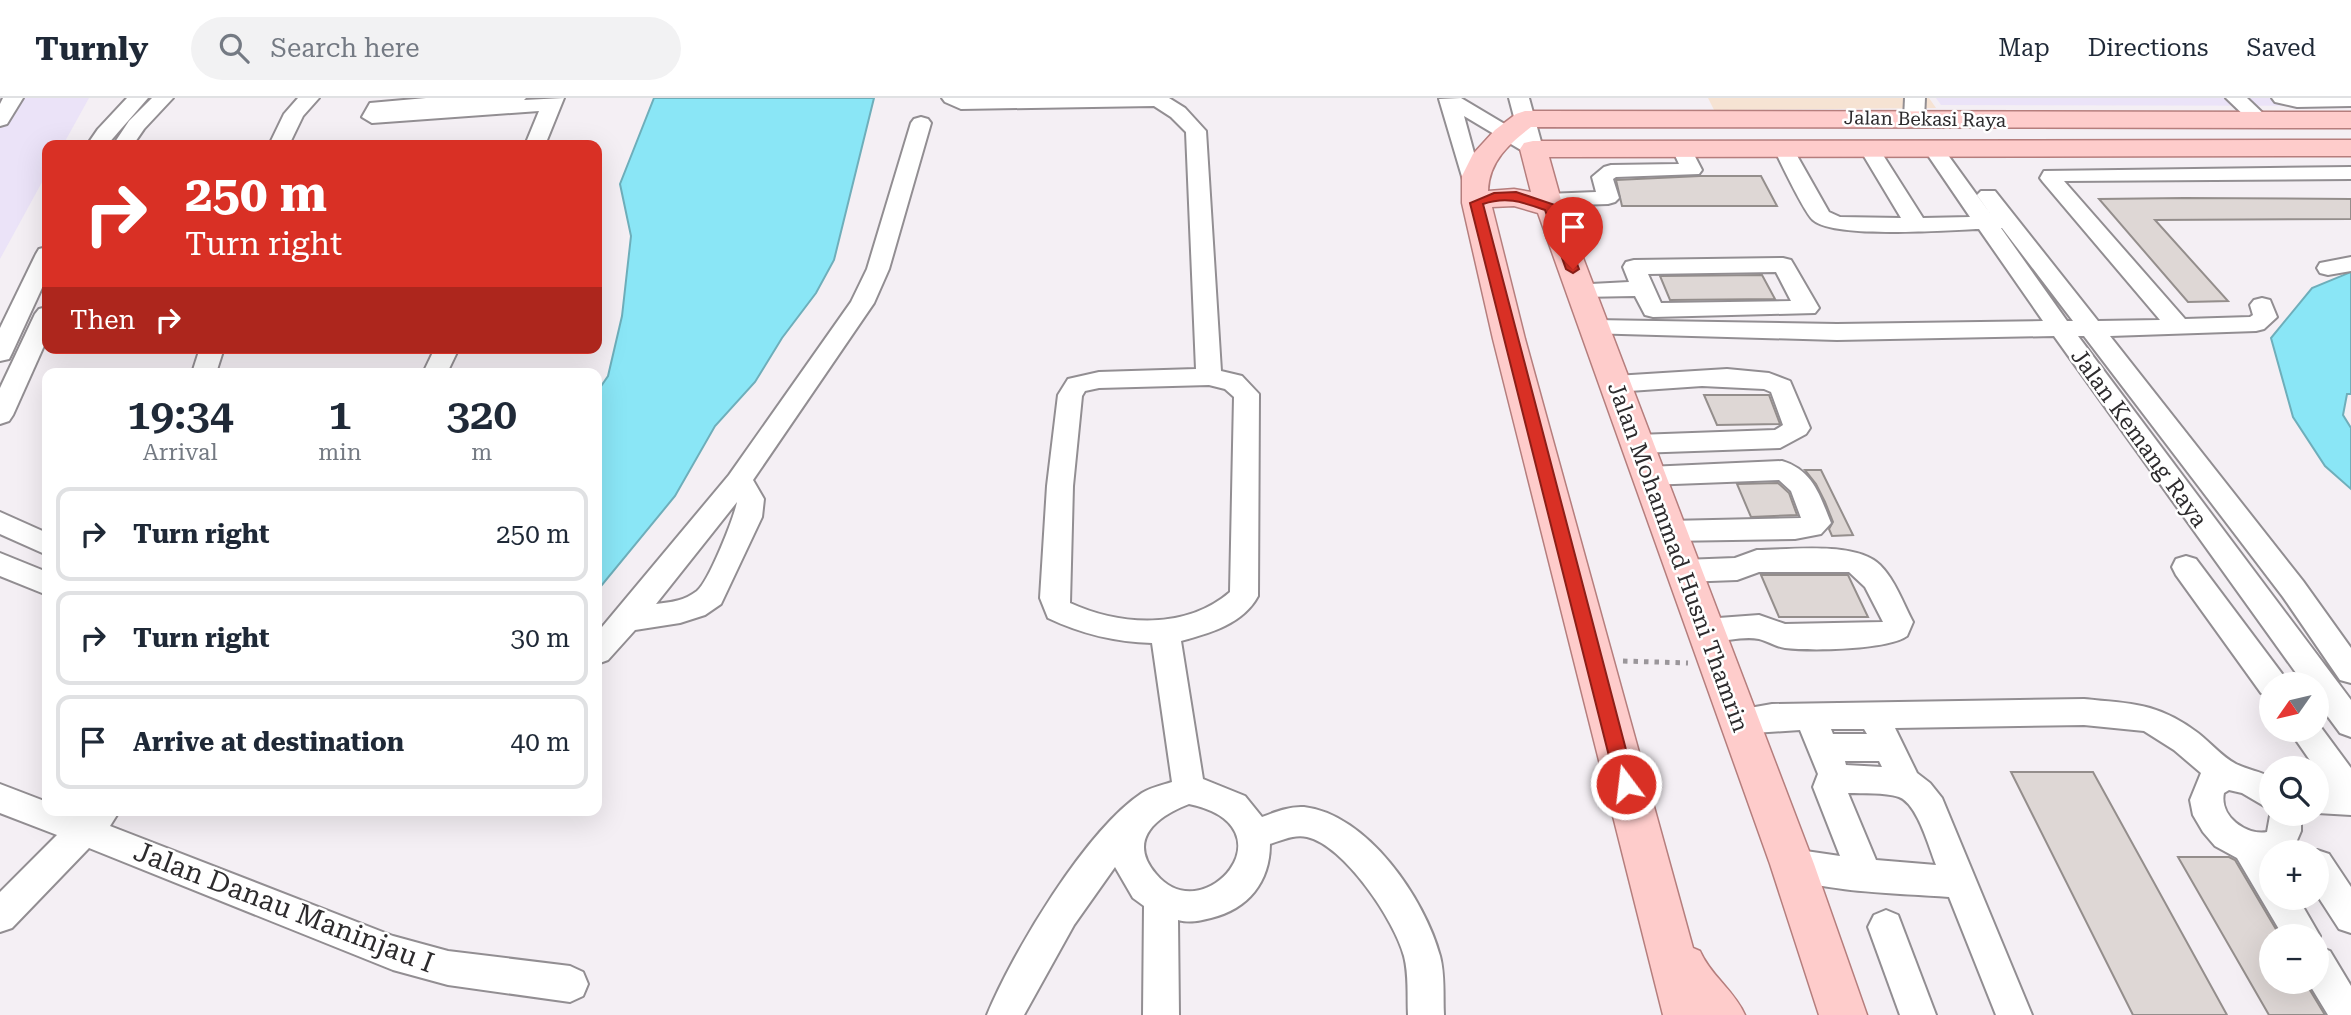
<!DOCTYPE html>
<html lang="en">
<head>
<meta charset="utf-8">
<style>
	:root { --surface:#fff; --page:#f2f2f3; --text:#1f2937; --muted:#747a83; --line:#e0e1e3 }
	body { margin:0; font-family:"Roboto Serif",serif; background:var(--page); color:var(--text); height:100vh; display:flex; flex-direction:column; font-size:26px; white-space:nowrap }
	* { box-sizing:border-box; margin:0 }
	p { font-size:23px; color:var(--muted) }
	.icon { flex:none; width:38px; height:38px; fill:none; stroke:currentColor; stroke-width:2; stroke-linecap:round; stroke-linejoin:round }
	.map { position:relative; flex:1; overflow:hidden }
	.drawer { position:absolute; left:42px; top:270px; width:560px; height:448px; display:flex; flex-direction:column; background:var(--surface); border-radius:14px; box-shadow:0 7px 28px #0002 }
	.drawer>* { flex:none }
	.top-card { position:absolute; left:42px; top:42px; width:560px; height:214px; border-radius:14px; box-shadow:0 7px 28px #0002; background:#d93025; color:#fff; overflow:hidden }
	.needle { width:46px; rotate:236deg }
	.controls { position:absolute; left:2259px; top:574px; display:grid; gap:14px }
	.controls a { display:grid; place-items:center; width:70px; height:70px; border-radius:50%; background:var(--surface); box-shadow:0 7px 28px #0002; font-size:35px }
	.pin { position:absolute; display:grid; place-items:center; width:60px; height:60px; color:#fff; margin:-72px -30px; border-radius:50% 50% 50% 0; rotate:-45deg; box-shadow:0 0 7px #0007 }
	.pin .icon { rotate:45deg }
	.me { position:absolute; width:77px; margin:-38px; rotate:345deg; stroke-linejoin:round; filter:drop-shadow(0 0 5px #0008) }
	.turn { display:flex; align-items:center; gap:24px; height:147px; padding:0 28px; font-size:32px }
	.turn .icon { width:91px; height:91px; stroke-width:2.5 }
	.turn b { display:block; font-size:49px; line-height:60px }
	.then { display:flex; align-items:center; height:66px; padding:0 28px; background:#0003; gap:14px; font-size:26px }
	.eta { display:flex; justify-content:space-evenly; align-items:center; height:119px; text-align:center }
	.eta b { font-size:42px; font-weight:600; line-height:49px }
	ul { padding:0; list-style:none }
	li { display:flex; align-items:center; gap:21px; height:94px; margin:0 14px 10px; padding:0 14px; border:4px solid var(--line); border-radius:14px }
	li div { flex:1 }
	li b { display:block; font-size:26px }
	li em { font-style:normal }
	header { display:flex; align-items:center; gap:42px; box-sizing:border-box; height:98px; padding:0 35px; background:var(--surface); border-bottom:2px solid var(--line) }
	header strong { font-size:33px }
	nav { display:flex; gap:38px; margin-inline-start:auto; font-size:24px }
	.search { width:490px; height:63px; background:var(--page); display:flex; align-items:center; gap:18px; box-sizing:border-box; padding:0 24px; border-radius:38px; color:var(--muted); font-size:26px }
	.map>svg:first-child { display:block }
	.industrial { fill:#ebe3f8 }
	.medical { fill:#f6e3d3 }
	.water { fill:#8ae6f6; stroke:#6eaeba; stroke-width:2 }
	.building { fill:#ded7d5; stroke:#948e8c; stroke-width:2 }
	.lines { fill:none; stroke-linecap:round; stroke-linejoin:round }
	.minor-casing { stroke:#928e92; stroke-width:4 }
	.major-casing { stroke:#b57e7d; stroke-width:3 }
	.path { stroke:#9a969a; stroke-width:5; stroke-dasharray:4.5 6; stroke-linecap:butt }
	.minor { fill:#fff; fill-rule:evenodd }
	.major { fill:#fecccb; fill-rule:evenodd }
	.route { fill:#d93025; stroke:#8d1f18; stroke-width:2 }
	.labels { text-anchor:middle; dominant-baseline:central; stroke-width:5; stroke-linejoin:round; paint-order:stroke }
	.far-street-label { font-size:19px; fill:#2d2b2d; stroke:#fff }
	.street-label { font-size:23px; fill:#2d2b2d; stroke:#fff }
	.near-street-label { font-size:28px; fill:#2d2b2d; stroke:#fff }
</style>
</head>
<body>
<header>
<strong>Turnly</strong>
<div class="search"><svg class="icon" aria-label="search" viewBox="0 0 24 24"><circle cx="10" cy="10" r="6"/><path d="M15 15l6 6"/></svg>Search here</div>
<nav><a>Map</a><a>Directions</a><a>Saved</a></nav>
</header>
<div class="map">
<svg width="2351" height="917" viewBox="0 0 2351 917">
	<rect width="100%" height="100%" fill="#f4eff4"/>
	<!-- industrial -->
	<g class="industrial">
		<path d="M0,0H89L63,47H47V75L0,161Z"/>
		<path d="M1936,0H2351V8L1941,7Z"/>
	</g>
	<!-- medical -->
	<path class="medical" d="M1708,0H1929L1936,10L1714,12Z"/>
	<!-- water -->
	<g class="water">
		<path d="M654,0H874L834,162L816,195L782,240L755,284L715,328L675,398L597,493V294L608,278L622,218L631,138L620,86Z"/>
		<path d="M2351,174V296H2347L2343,317L2351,330V391L2325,368L2293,319L2271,240L2312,190Z"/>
	</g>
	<!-- building -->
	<g class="building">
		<path d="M1700,78H1761L1777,108H1622L1616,82Z"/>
		<path d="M2184,100L2351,101V121L2155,122L2228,203L2188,204L2099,101Z"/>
		<path d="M1762,177L1775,201L1670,202L1660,178Z"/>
		<path d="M1704,297H1769L1780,326L1717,327Z"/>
		<path d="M1805,372H1821L1853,437L1832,438L1829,431L1833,424L1825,404L1816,386Z"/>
		<path d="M1778,385L1789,395L1797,417L1751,419L1737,386Z"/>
		<path d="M1761,477H1848L1868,519H1779Z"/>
		<path d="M2011,674H2093L2227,917H2133Z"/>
		<path d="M2178,759H2229L2235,762L2280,838H2272V884H2305L2325,917H2269Z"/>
	</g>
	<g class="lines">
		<defs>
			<g id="minor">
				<path d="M3,0H23L7,26L0,28V6Z"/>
				<path d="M127,0H148L107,47H87L98,31Z"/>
				<path d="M152,0H173L144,31L133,47H113L129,23Z"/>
				<path d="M298,0H319L303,18L289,47H269L284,16Z"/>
				<path d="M426,0H526L524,2L564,0L545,47H525L539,13L372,25L362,19L370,5Z"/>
				<path d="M942,0H1169L1185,10L1206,33L1221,273L1242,278L1259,296L1258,498C1243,526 1210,535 1181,543L1203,681L1245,698L1262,719C1275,714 1290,708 1304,709C1367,716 1425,801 1440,858C1445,877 1443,898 1444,917H1408C1407,898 1409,877 1404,858C1395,823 1344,747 1307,739C1295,736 1282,742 1270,746C1270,784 1248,811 1211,820C1199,823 1190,825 1178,822L1179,917H1143L1144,808L1133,800L1115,769L1074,827L1024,917H987C1013,854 1085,733 1142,695C1150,690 1162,687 1172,684L1152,545C1115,544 1082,536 1048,520L1040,500L1047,388L1058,297L1068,281L1099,274L1196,271L1186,34L1171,19L1154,8L961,11L945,4ZM1209,287L1225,291L1234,299L1230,494C1186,532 1120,528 1070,505L1073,388L1082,298L1085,293L1099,290ZM1189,706C1295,728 1204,834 1156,776C1126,741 1158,718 1189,706Z"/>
				<path d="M1461,0L1518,34L1509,0H1529L1543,51L1540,55H1526L1464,18L1483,88L1480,92H1466L1439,1Z"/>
				<path d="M1905,0H1925L1924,21L1921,25H1907L1904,21Z"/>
				<path d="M2226,0H2247L2270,22L2267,26H2253Z"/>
				<path d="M2272,0H2351V8L2297,9L2275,4Z"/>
				<path d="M921,19L928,21L931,25L889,171L874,205L753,382L764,401L762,419L721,506L705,517L680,525L635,532L608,562L597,566V535L729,377L851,204L867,171L911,25L914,21ZM737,404C734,420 709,483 697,493C684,503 672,504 656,506Z"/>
				<path d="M1869,44L1876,46L1923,120L1970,119L1923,50L1926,46H1940L1992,118L1977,97L1981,93H1995L2098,223L2160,222L2043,84L2040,80L2044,73L2351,69V81L2064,83L2185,221L2250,219L2253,217L2250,207L2254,202L2262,200L2270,202L2277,219L2264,231L2256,233L2110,238L2303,483L2351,550V585L2340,582L2283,499L2084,238H2078L2351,602V639L2340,635L2317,604V586H2304L2054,238L1837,242L1586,235L1582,230L1586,225L1594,222L1837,226L2043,223L1979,131C1948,132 1834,141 1813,122C1804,114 1781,65 1774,51L1777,47H1791L1829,114L1840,119L1901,120L1859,50L1862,46ZM2001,130H2002L2073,223H2067Z"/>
				<path d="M1682,45L1689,47L1702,72L1699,76L1616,79L1613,81L1619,100L1615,104L1608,106L1547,108L1540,106L1536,102L1540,98L1547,96L1596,94L1592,79L1604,69L1611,67L1679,66L1672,51L1675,47Z"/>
				<path d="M47,149V179L12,255L9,261L0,263V230L36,156L39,151Z"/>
				<path d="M2351,159V173L2328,177L2320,175L2317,170L2320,165Z"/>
				<path d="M1783,160L1791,162L1794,167L1819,210L1815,215L1653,219L1645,217L1635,198L1580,199L1572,197L1569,192L1572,187L1629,184L1623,169L1626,164L1634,162ZM1776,174L1791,203L1661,205L1648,176Z"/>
				<path d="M47,209V241L13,317L9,323L0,326V290L35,216L39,211Z"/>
				<path d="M200,250H224L216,275H192Z"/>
				<path d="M435,250H459L447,275H423Z"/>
				<path d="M1727,271L1769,275L1790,283L1810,330L1806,336L1780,350L1637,355L1628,352L1624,346L1628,340L1637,337L1775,332L1783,327L1771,294L1764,291L1702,288L1615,294L1606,292L1603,286L1606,280L1615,278Z"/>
				<path d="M1782,363C1813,372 1820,398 1831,425L1821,436L1795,441L1668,443L1658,440L1654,433L1658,426L1668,423L1801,420L1791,393L1779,382L1648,387L1639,385L1635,378L1639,371L1648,369Z"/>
				<path d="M0,414L47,435V457L0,436Z"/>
				<path d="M1757,452C1791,452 1855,443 1880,467C1895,482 1903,505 1913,524L1907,538C1888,552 1810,553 1785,550C1776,549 1768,543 1759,541C1738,537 1716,548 1695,541L1690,533L1695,525L1705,521L1759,517L1785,526L1883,524L1865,489L1849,474H1759L1737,482L1683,484L1673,481L1669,473L1673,465L1683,462L1735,460Z"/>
				<path d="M0,455L47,474V497L0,478Z"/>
				<path d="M2186,458L2196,461L2283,577L2287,586H2272V598L2261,595L2176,477L2172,469L2176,461Z"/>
				<path d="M2084,601C2132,606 2156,604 2198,635C2210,644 2222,659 2236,666C2248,672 2260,673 2272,680V716H2301V733L2292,754H2272V800H2298L2320,838L2317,844V838H2283L2237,760L2215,748L2203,734L2193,717L2190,702L2201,675L2174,652L2144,633L2084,627L1895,630L1917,675L1930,685L1942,700L2032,917H1996L1949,799C1898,795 1828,795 1780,777L1775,766L1780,755L1792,751L1840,758L1813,689L1818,676L1800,632L1738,636L1727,632L1722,623L1727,614L1772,606ZM1831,631H1864L1867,636H1833ZM1845,663H1879L1882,669L1846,667ZM2229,692L2242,695L2271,712L2267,734C2246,738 2219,718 2224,695ZM1848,695C1863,696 1884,694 1899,699C1917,705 1929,749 1936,767L1876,762Z"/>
				<path d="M2317,624L2351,670V717L2317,715V687H2327L2289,632H2317Z"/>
				<path d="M0,686L47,704V712H69L78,716L82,712H120L110,728L393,838L448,853L570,868L583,874L588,886L583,898L570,904L448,887L393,872L89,750L12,830L0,834V794L57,737L0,715Z"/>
				<path d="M2317,752L2329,756L2351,789V835L2339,831L2317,797V754H2310Z"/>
				<path d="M1886,812L1898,817L1936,917H1900L1868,829L1874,817Z"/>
				<path d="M2317,848L2330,853L2351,888V917H2328L2308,884H2317Z"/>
			</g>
			<path id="major" d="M1525,13L2351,14V30L1531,29C1509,46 1489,63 1488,93L1514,91L1531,94L1520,51L1524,45L1533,43L2351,42V58L1549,59L1561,102L1814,766L1867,917H1819L1770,766L1538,115L1514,108L1492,109L1525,241L1693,850L1700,853C1711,878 1734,892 1745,917H1663L1493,241L1462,105V78L1473,56L1495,32L1516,16Z"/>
		</defs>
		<!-- minor casing -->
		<use href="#minor" class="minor-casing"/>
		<!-- major casing -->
		<use href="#major" class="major-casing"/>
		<!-- path -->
		<path class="path" d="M1623,563L1688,565"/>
		<!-- minor -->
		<use href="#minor" class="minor"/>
		<!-- major -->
		<use href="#major" class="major"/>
	</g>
	<!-- route -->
	<path class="route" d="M1516,94L1555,107L1579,171L1573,175L1566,171L1545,112C1522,104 1507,98 1483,106L1635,686L1632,691L1626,694L1619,691L1616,686L1470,105L1494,95Z"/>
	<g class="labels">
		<!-- far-street labels -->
		<g class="far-street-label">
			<text transform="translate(1925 21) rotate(1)">Jalan Bekasi Raya</text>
		</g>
		<!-- street labels -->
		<g class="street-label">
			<text transform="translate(2139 340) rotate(54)">Jalan Kemang Raya</text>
			<text transform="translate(1678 459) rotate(70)">Jalan Mohammad Husni Thamrin</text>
		</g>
		<!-- near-street labels -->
		<g class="near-street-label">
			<text transform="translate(284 809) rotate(21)">Jalan Danau Maninjau I</text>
		</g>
	</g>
</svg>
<div class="controls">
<a><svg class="needle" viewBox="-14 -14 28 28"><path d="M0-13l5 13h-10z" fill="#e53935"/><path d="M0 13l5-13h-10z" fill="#747a83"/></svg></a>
<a><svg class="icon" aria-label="search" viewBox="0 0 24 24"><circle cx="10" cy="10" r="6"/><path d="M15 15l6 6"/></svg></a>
<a>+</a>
<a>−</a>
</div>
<div class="pin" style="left:1573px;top:171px;background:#d93025"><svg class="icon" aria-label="arrive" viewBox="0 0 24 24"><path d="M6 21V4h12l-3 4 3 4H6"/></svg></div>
<svg class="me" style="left:1626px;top:686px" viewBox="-20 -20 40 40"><circle r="17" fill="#d93025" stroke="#fff" stroke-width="3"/><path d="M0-11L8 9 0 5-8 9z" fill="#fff"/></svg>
<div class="top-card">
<div class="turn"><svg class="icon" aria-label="right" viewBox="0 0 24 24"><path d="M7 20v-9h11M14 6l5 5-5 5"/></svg><div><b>250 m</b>Turn right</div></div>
<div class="then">Then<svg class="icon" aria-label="right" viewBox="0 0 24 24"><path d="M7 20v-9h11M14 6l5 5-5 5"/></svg></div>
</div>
<section class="drawer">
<div class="eta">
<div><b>19:34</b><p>Arrival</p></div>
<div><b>1</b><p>min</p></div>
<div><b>320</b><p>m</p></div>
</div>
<ul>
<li><svg class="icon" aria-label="right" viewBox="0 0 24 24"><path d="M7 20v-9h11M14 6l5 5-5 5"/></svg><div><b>Turn right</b></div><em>250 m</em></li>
<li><svg class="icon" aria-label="right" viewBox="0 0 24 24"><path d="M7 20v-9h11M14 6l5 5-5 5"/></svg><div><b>Turn right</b></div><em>30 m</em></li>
<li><svg class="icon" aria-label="arrive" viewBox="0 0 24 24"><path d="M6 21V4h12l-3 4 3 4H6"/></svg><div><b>Arrive at destination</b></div><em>40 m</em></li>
</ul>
</section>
</div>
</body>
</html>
